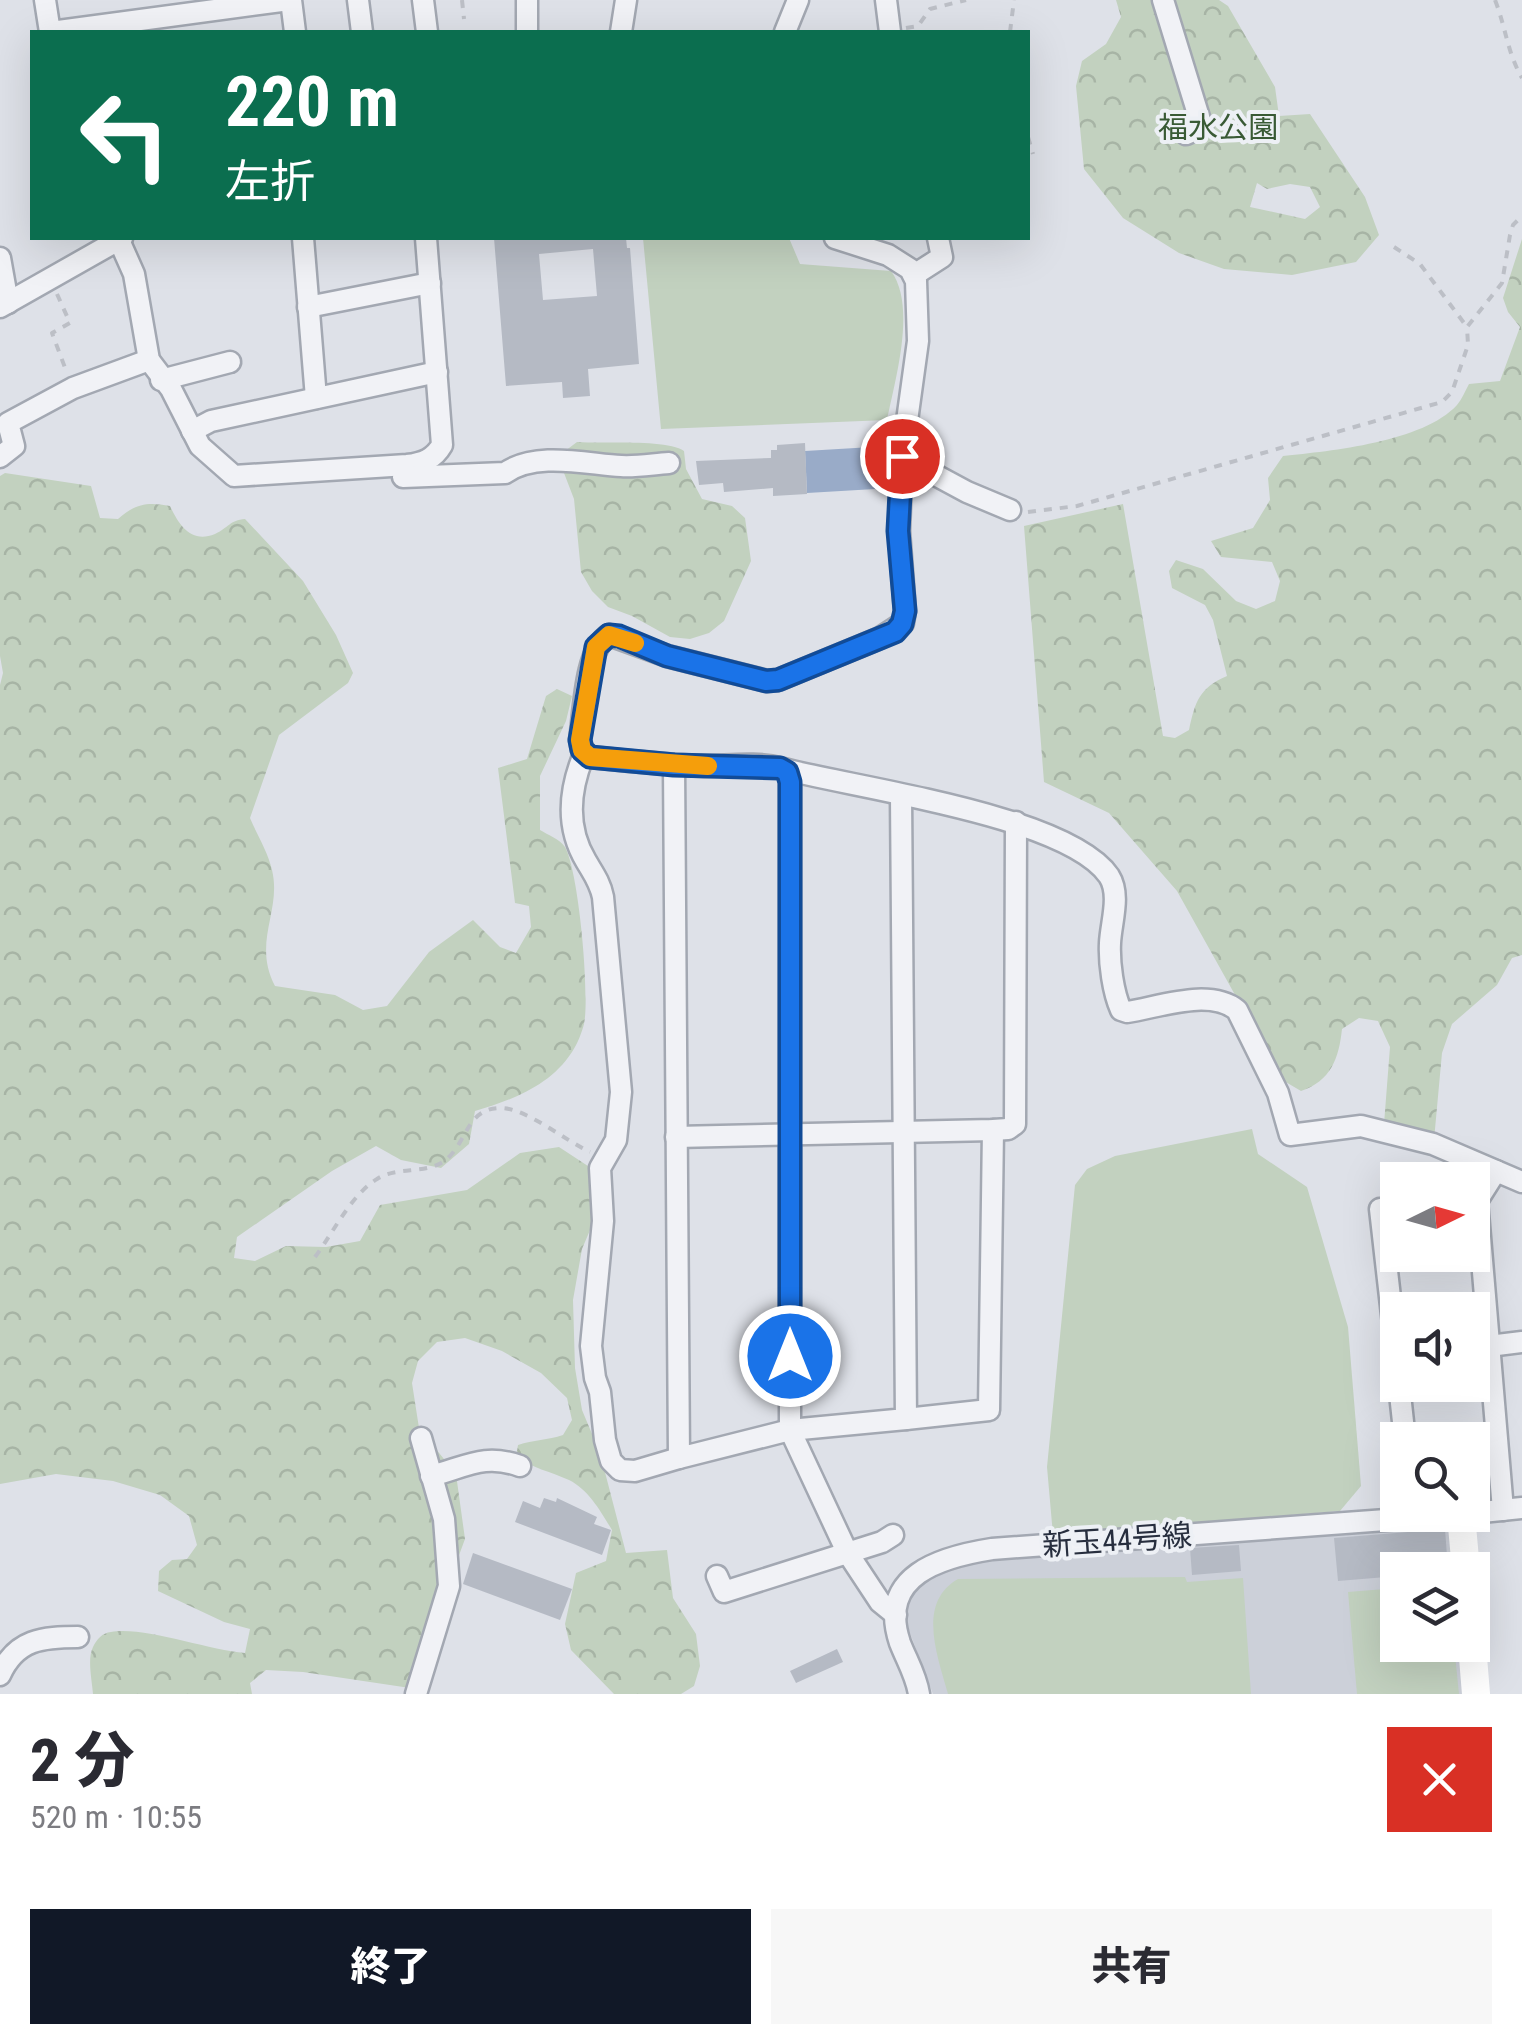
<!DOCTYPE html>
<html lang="ja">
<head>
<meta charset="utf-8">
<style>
	:root { --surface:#fff; --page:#f7f7f7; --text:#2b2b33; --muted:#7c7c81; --accent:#111827 }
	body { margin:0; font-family:"Roboto Condensed","Noto Sans JP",sans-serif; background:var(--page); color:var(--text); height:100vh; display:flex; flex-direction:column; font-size:38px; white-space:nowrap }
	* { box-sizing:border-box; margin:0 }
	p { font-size:32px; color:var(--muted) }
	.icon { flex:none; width:55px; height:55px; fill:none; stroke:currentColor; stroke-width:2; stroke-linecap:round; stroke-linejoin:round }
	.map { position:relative; height:1694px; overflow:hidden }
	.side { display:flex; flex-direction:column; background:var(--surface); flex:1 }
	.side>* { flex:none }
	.hud { position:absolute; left:30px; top:30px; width:1000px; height:210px; border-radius:0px; box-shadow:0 10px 40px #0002; background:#0b6e4f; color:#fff; overflow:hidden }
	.needle { width:65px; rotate:85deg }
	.tools { position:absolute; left:1380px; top:1162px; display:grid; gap:20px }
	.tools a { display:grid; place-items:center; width:110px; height:110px; border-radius:0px; background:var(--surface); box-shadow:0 10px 40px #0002; font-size:50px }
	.pin { position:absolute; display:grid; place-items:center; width:85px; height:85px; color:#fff; margin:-42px; border:5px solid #fff; border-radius:50%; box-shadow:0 2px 10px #0007 }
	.me { position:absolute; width:110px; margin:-55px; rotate:0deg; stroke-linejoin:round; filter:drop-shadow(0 0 8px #0008) }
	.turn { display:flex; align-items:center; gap:35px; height:210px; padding:0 30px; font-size:45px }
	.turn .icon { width:130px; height:130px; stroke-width:2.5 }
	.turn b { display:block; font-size:70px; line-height:85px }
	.round { display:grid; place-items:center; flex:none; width:105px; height:105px; border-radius:0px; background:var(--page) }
	.headline { display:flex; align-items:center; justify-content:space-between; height:170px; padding:0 30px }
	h1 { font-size:60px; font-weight:800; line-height:75px }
	.primary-button { display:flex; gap:20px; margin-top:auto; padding:20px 30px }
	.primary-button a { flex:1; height:115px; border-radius:0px; background:var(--accent); color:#fff; font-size:40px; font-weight:800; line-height:115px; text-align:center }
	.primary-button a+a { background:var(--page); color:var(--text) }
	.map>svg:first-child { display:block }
	.built { fill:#ccd0d9 }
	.forest { fill:url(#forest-crowns); fill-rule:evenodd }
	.garden { fill:#c2d1bf }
	.water { fill:#99abc8 }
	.building { fill:#b5bac4; fill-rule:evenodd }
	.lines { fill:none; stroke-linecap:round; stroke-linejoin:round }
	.street-casing { stroke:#a3a8b2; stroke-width:25 }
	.path { stroke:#bcbfc6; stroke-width:4; stroke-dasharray:8 8; stroke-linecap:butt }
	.street { stroke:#f1f2f6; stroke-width:20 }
	.secondary { stroke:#fff; stroke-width:28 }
	.route-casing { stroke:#114b97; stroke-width:25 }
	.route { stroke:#1a73e8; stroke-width:18 }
	.slow { stroke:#f59e0b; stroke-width:18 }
	.labels { text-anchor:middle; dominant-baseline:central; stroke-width:8; stroke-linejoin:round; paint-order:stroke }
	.park-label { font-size:30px; fill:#395a35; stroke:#edf0f5 }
	.street-label { font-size:30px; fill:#272e3e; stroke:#edf0f5 }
</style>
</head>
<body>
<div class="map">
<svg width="1522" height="1694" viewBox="0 0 1522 1694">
	<defs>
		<pattern id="forest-crowns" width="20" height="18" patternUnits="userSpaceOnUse" patternTransform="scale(2.5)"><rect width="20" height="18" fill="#c2d1bf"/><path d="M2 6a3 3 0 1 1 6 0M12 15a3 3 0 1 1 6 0" fill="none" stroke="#a7b4a5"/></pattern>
	</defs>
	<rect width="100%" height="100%" fill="#dee1e8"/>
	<!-- built -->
	<path class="built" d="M1444,1525L1452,1530L1455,1570H1398V1645H1461L1465,1694H933L907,1625L906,1611L915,1587L949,1562Z"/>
	<!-- forest -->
	<g class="forest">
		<path d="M1116,0H1219L1228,6L1275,87L1279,116L1310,114L1365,197L1379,235L1356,262L1292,275L1224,269L1179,253L1123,218L1084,169L1076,86L1082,61L1106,44L1121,17ZM1257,183L1267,189L1290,184L1310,187L1320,207L1305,219L1250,207Z"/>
		<path d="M1522,239V955L1512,958L1497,985L1452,1024L1442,1053L1434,1140L1384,1124L1390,1047L1378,1021L1359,1018L1342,1029C1339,1058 1331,1081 1301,1091L1284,1081L1258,1028L1239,1002L1177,891L1109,813L1044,782L1024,526L1123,504L1163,736L1175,738L1189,730C1195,702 1199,688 1227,676L1213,620L1205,605L1172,588L1169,571L1176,560L1203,569L1236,601L1256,609L1275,601L1280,581L1272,562L1221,557L1211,541L1253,528L1270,500L1268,478L1283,456C1331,451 1423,442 1457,405C1462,399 1465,391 1469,384L1500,381L1520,327L1508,312L1503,298Z"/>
		<path d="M577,442C602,444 667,439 684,451L686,469L702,499L732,506L745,518L751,561L724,621L709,633L690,639L670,637L632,616L608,607L592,591L581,572L574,499L564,473L565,451Z"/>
		<path d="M5,473L91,486L100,518L118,519C136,503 148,502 170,506C179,525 191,544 215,534C228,528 230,520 245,519L303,581L336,635L353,673L348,683L279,735L250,818C257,835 268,852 272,870C282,911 252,942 275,986L335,995L363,1010L387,1006L429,952L473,920L500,947L516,953L531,927L529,906L515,903L498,768L527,759L546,696L557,689L572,696L566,721L540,776V830C548,835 560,839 565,847C579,872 590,996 584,1024C582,1032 577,1045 572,1052C550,1086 512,1100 475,1111L469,1144L441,1168L401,1160L376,1146L332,1171L237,1237L234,1258L255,1261L286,1246L326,1247L360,1241L380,1205L467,1190L520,1153L559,1147L591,1168L596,1216L582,1249L573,1300L575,1368L582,1410L600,1453L626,1553L667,1550L673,1598L696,1634L700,1666L694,1686L681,1694H614L571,1650L565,1624L576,1573L606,1561L612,1530C601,1512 589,1490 569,1480C551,1472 533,1468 516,1457L518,1445C533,1440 548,1440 563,1435L572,1420L567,1398L541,1373L502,1351L465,1338L437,1342L418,1361L412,1383L419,1428L456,1474L465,1539L410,1688L303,1672L266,1670L250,1683L252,1694H93C92,1680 87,1659 93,1647C97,1639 102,1633 111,1632C143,1626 208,1650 245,1653L250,1629L224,1622L158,1591L159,1571L172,1560L187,1559L197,1545L189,1516L160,1495L113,1481L56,1474L0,1484V685L3,673L0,656V476Z"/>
	</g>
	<!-- garden -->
	<g class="garden">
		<path d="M643,238H789L800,264L891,271C917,306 895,380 887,420L661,429Z"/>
		<path d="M1252,1129L1258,1154L1307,1187L1348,1327L1361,1486L1340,1511L1053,1535L1047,1467L1075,1185L1087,1169L1115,1156Z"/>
		<path d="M1185,1577L1187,1582L1243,1578L1251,1694H948C938,1657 916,1603 958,1579Z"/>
		<path d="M1397,1588L1398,1645H1454L1459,1694H1357L1348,1592Z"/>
	</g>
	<!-- water -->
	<path class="water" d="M872,447L875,489L807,493L805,451Z"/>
	<!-- building -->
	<g class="building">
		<path d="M494,238H626L627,248H630L639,364L588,369L590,396L563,398L562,382L506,386ZM593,249L597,296L543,300L539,254Z"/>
		<path d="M805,443L807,494L773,496V488L724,492L723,483L699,485L696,461L771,458V450H777V445Z"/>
		<path d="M544,1498L556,1502L557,1498L597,1517L594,1524L611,1530L602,1555L515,1522L523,1501L540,1508Z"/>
		<path d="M1445,1529L1448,1570H1398V1576L1338,1581L1334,1538Z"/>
		<path d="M1239,1545L1241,1571L1192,1575L1190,1548Z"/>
		<path d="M473,1553L572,1589L560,1620L463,1584Z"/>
		<path d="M837,1649L843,1662L796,1683L790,1671Z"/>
	</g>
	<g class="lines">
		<defs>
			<g id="street">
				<path d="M45,0L50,32"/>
				<path d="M291,0L295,32"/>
				<path d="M358,0L362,32"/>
				<path d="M423,0L427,32"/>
				<path d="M886,0L890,32"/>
				<path d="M1163,0L1202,127L1186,134"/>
				<path d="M51,32L289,0"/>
				<path d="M527,32V0"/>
				<path d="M621,32L626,0"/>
				<path d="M785,32L798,0"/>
				<path d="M118,238L134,274L149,360L171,389L200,446L234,476L407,465C423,463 434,459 442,445L426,238"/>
				<path d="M303,238L316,398"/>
				<path d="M835,238L888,255L910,269L916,281L918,341L902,457L899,531L905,611L903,623L880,638L778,680L767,681L667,656L609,635C585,649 584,714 580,740L582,750L590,757C628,761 665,765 704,766C727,766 757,762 780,768C854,788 1067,815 1109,876C1121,895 1111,922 1110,943C1109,963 1113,992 1121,1010L1127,1012C1160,1007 1209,988 1237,1010L1278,1093L1290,1135L1361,1126L1433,1144L1522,1182"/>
				<path d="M0,258L8,303"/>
				<path d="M914,275L942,257L938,238"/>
				<path d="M0,307L122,238"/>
				<path d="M308,307L430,283"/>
				<path d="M161,380L230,362"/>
				<path d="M192,431L211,421L437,372"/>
				<path d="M0,457L14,446L8,423L73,388L149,360"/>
				<path d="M902,457L967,492L1010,510"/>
				<path d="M403,477L505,473C536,451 586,464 621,466C637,467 653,464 669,463"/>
				<path d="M585,752C569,789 565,826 586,861C593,873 600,882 603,897L621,1092L616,1140L600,1168L603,1221L591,1346L595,1378L600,1392L605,1440L611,1461L620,1470L635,1471L679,1458"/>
				<path d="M674,765L679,1458L790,1430L906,1419L901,796"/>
				<path d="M787,771L790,781V1430L847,1552L880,1602L896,1615"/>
				<path d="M676,1137L993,1130L1008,1129L1015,1124L1016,822"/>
				<path d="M1496,1171L1477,1201L1503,1510"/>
				<path d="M1398,1208L1380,1209L1398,1368"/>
				<path d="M1489,1346L1522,1342"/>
				<path d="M1399,1385L1405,1440"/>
				<path d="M906,1419L989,1410L993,1130"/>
				<path d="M431,1476C466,1467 484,1453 520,1466"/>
				<path d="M1472,1513L1522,1508"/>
				<path d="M717,1576L724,1592L882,1542L893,1535"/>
				<path d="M0,1675C16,1639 43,1637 78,1637"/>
				<path d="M416,1694L449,1586L444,1519L421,1438"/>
				<path d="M919,1694C916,1675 907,1661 900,1643C877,1575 941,1557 992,1549L1454,1515"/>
			</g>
		</defs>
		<!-- street casing -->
		<use href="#street" class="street-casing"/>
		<!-- path -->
		<g class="path">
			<path d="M462,0L464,19"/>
			<path d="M1495,0C1506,28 1507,52 1522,78"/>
			<path d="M906,28L918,26L930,9L966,0"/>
			<path d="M1010,32L1014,0"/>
			<path d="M1028,137L1033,154"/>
			<path d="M1394,247L1420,264L1467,327"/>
			<path d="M57,294L70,323L52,333L67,373"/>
			<path d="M1028,512L1077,506L1442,402L1452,392L1468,345L1467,327L1502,283L1510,235L1513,225L1522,216"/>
			<path d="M315,1257C333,1233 351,1195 377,1179C398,1165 431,1176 449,1157C468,1138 468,1108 501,1108C526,1108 566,1141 590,1152"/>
		</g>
		<!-- street -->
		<use href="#street" class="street"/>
		<!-- secondary -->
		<g class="secondary">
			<path d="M1461,1515L1466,1570"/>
			<path d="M1472,1645L1476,1694"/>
		</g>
	</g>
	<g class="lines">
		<defs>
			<path id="route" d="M790,1356V782L787,772L780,768L674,765L590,757L582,750L580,740L596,647L609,635L619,636L667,656L766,681L778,680L895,632L902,624L905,611L898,531L902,456"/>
		</defs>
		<!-- route casing -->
		<use href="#route" class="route-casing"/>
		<!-- route -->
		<use href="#route" class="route"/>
		<!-- slow -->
		<path class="slow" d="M635,643L609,635L596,647L580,740L582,750L590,757L708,766"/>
	</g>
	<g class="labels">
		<!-- park labels -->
		<g class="park-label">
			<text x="1218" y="127">福水公園</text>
		</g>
		<!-- street labels -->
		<g class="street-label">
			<text transform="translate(1117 1540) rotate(-4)">新玉44号線</text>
		</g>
	</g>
</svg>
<div class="tools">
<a><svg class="needle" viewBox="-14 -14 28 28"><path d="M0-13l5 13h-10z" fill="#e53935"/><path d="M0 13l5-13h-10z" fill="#7c7c81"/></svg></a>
<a><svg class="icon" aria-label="sound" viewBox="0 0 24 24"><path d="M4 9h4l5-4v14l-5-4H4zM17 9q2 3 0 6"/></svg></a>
<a><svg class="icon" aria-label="search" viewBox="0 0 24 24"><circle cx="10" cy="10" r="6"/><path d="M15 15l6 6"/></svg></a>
<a><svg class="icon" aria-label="layers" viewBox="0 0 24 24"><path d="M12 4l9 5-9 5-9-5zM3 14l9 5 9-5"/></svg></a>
</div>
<div class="pin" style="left:902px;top:456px;background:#d93025"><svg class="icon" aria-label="arrive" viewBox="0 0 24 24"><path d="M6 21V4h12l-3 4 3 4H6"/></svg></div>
<svg class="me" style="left:790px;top:1356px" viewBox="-20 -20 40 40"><circle r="17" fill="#1a73e8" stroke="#fff" stroke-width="3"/><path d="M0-11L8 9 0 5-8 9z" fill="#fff"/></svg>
<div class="hud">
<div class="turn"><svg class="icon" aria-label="left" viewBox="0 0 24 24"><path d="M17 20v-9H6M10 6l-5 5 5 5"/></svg><div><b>220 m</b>左折</div></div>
</div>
</div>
<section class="side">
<div class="headline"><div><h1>2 分</h1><p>520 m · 10:55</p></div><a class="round" style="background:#d93025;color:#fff"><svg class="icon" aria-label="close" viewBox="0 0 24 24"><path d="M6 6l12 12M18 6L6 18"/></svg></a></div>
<div class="primary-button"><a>終了</a><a>共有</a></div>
</section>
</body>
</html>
